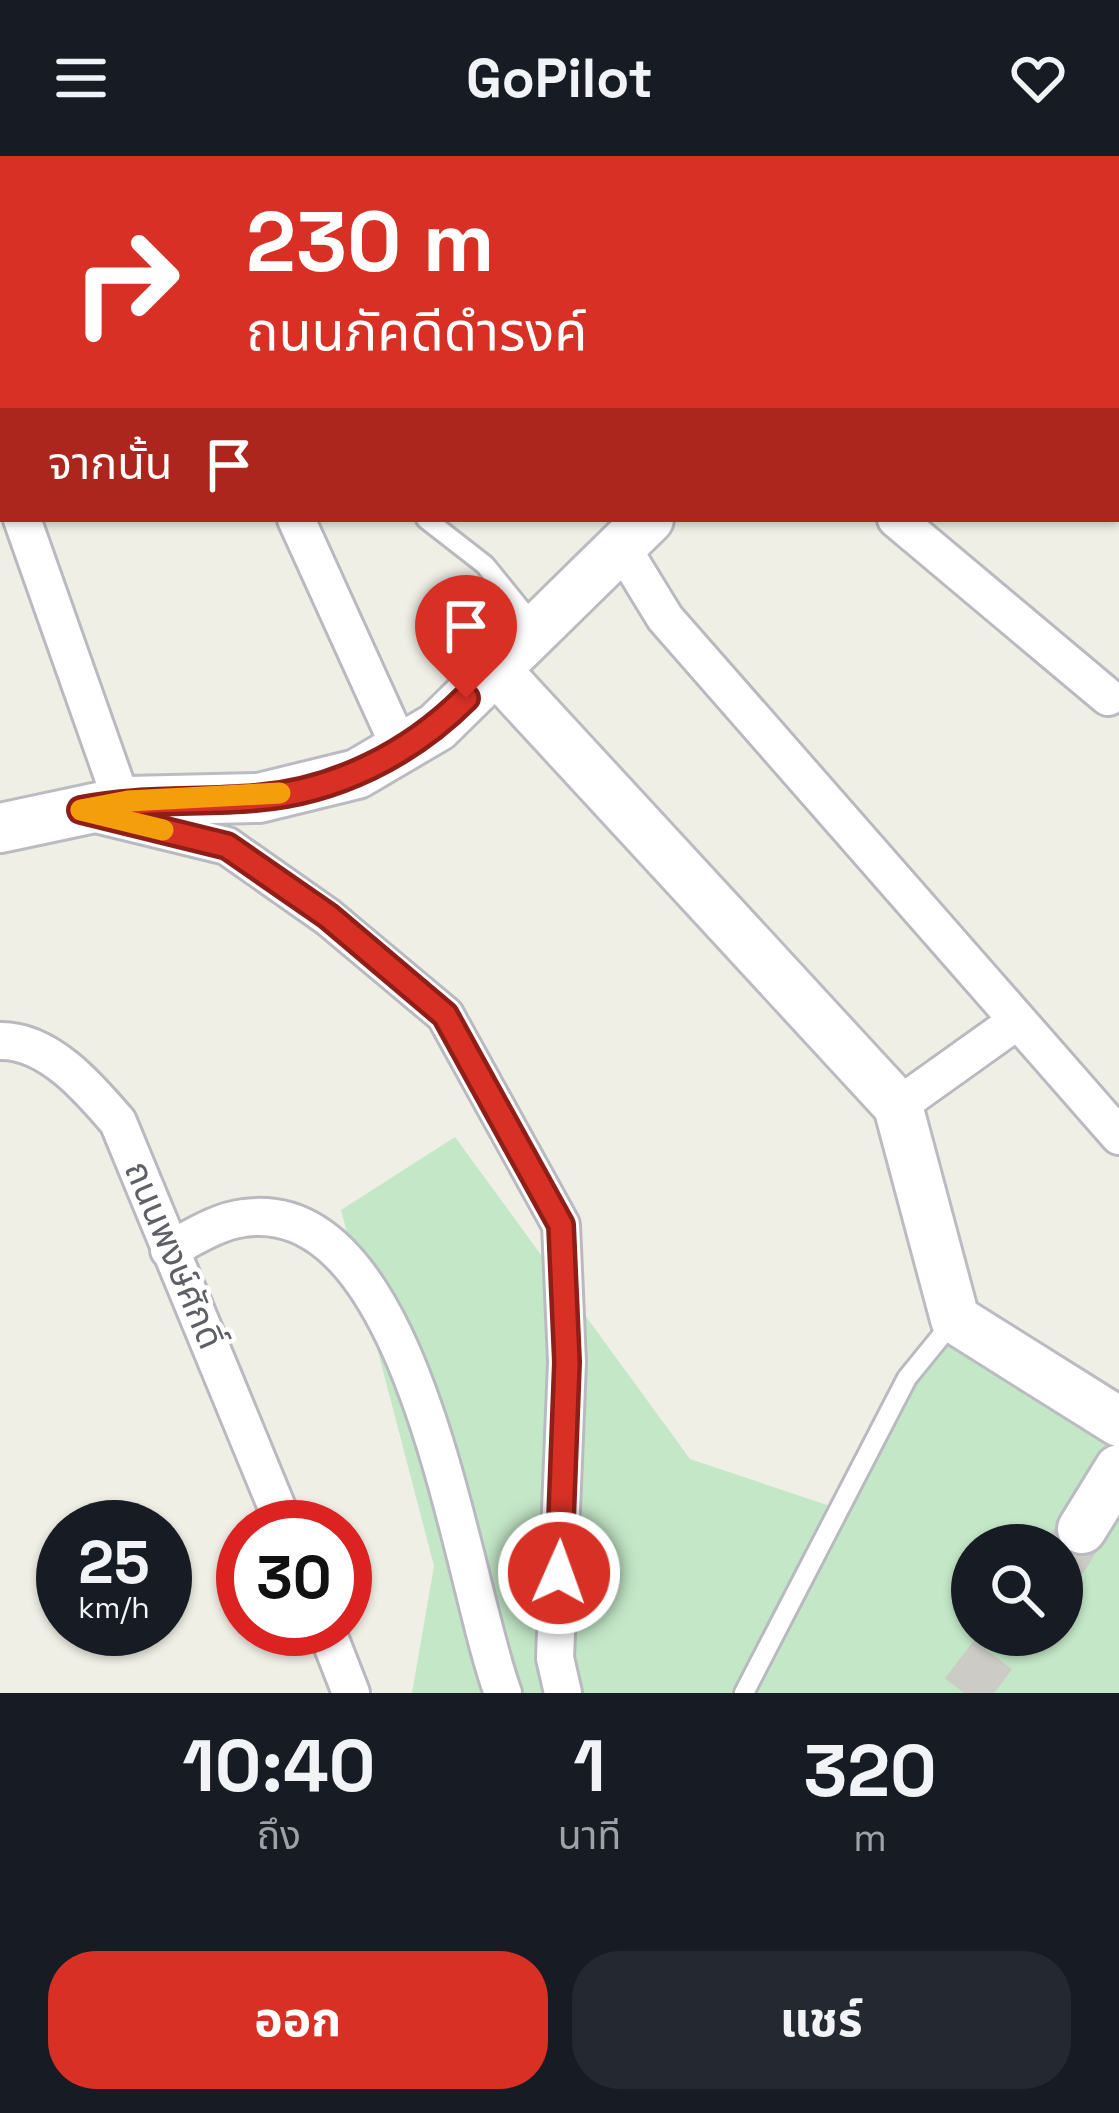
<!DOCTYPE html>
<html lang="th">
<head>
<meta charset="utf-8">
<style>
	:root { --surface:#171b24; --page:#242831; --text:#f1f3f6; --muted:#9ea1a6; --accent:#d93025 }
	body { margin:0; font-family:"Space Grotesk","Noto Sans Thai",sans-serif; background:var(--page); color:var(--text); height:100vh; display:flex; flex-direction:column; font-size:45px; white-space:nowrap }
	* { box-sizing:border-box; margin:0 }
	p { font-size:39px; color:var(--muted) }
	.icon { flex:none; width:66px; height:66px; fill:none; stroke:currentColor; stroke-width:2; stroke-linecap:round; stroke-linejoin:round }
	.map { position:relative; height:1537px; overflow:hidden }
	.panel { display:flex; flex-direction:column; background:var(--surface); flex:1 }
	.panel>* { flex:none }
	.hud { position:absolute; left:0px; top:0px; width:1119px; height:366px; box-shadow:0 3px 9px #0004; background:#d93025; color:#fff; overflow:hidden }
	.tools { position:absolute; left:951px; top:1368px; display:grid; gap:24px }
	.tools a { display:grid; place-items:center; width:132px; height:132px; border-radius:50%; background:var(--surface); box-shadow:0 3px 9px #0004; font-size:60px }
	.speed { position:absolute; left:36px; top:1344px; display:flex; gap:24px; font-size:60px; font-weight:700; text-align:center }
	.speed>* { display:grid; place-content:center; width:156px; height:156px; border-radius:50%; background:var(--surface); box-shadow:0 3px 9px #0004; line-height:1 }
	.speed small { font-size:30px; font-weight:400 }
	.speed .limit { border:18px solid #d22; background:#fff; color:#111 }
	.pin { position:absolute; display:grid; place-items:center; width:102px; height:102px; color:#fff; margin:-123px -51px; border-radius:50% 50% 50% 0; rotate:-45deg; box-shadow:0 0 12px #0007 }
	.pin .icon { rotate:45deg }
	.me { position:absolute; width:132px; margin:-66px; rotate:2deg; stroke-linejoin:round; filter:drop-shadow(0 0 9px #0008) }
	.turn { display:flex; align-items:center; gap:42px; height:252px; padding:0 48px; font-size:54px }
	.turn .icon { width:156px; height:156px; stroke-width:2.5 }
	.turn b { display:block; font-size:84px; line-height:102px }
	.then { display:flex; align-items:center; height:114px; padding:0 48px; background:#0003; gap:24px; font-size:45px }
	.eta { display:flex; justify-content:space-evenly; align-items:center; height:204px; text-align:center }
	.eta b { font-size:72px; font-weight:700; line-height:84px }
	.button { display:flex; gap:24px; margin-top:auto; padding:24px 48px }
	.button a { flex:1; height:138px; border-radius:48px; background:var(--accent); color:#fff; font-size:48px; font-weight:700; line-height:138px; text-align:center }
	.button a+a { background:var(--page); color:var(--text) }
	header { display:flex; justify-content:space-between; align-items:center; height:156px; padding:0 48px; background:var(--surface); font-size:54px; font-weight:700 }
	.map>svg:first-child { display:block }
	.green { fill:#c4e7c8; fill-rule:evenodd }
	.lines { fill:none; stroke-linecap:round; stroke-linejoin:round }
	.secondary-tunnel { stroke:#cccbc6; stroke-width:48; stroke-dasharray:48 24; stroke-linecap:butt }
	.lane-casing { stroke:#b9bac0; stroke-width:24 }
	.street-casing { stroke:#b9bac0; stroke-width:42 }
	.secondary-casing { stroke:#babcc2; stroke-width:54 }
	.lane { stroke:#fff; stroke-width:18 }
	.street { stroke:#fff; stroke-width:36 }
	.secondary { stroke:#fff; stroke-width:48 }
	.route-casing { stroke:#8d1f18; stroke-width:30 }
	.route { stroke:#d93025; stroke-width:21 }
	.slow { stroke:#f59e0b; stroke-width:21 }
	.labels { text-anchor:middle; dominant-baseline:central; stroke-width:9; stroke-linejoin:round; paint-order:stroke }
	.street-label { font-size:36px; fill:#5e6066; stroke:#fff }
</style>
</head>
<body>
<header><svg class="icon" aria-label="menu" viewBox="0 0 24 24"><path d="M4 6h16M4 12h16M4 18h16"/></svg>GoPilot<svg class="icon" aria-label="heart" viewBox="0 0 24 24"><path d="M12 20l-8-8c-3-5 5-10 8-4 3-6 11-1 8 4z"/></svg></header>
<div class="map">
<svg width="1119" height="1537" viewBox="0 0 1119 1537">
	<rect width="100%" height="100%" fill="#f0efe6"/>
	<!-- green -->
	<path class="green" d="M455,981L690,1303L839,1353L955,1163L1119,1265V1537H412L434,1410L341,1054ZM972,1389H1062V1479H972Z"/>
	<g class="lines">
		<!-- secondary-tunnel -->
		<g class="secondary-tunnel">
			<path d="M1062,1406L1082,1373"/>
			<path d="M964,1537L1008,1479"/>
		</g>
		<defs>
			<g id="lane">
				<path d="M270,0L271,3"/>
				<path d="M468,0L469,3"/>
				<path d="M939,0L941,3"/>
				<path d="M426,363L485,409L536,472"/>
				<path d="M744,1537L907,1222L955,1163"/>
			</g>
			<g id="street">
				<path d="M132,0L133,3"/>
				<path d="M1116,251L1119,248"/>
				<path d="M1116,283L1119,285"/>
				<path d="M0,301L3,310"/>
				<path d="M22,363L122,646"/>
				<path d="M296,363L401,594"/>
				<path d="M896,363L1108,541"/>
				<path d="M621,390L665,462L1119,980"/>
				<path d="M92,657L227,690L328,761L445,859L561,1069L567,1206L555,1502L563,1537"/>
				<path d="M0,885C48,884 89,932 118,966L285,1371"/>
				<path d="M898,950L1017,865"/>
				<path d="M169,1094C192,1082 218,1065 244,1062C416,1037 461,1427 503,1537"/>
				<path d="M326,1473L351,1537"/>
			</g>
			<g id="secondary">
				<path d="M995,3L997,0"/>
				<path d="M495,513L898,950L955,1163L1119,1266"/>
				<path d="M0,672L127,645L259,642L357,618L437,571L649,363"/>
				<path d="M1082,1373L1119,1313"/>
			</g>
		</defs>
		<!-- lane casing -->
		<use href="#lane" class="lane-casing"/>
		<!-- street casing -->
		<use href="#street" class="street-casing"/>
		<!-- secondary casing -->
		<use href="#secondary" class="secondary-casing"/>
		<!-- lane -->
		<use href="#lane" class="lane"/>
		<!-- street -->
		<use href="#street" class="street"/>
		<!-- secondary -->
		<use href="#secondary" class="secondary"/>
	</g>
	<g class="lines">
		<defs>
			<path id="route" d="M466,542C410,598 335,636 255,642C196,647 139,642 81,654L227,690L328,760L445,859L561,1069L567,1206L559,1417"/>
		</defs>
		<!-- route casing -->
		<use href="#route" class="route-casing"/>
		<!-- route -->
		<use href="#route" class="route"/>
		<!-- slow -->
		<path class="slow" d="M163,674L81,654L128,645L280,637"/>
	</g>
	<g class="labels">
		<!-- street labels -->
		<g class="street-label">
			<text transform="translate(174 1099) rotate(67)">ถนนพงษ์ศักดิ์</text>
		</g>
	</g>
</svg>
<div class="tools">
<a><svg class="icon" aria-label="search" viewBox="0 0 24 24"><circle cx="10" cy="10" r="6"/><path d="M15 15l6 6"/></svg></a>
</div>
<div class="speed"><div>25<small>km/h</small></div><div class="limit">30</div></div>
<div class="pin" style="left:466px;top:542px;background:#d93025"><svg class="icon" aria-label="arrive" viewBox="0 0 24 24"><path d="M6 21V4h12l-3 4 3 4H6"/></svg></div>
<svg class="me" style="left:559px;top:1417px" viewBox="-20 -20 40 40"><circle r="17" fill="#d93025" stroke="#fff" stroke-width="3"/><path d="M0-11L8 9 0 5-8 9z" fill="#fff"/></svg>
<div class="hud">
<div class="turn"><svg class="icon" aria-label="right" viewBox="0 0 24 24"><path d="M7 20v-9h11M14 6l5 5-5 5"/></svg><div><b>230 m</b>ถนนภัคดีดำรงค์</div></div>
<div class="then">จากนั้น<svg class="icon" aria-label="arrive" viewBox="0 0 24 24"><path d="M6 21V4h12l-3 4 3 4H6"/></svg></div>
</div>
</div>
<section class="panel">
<div class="eta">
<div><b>10:40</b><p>ถึง</p></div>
<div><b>1</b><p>นาที</p></div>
<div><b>320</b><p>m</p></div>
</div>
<div class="button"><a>ออก</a><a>แชร์</a></div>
</section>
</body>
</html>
